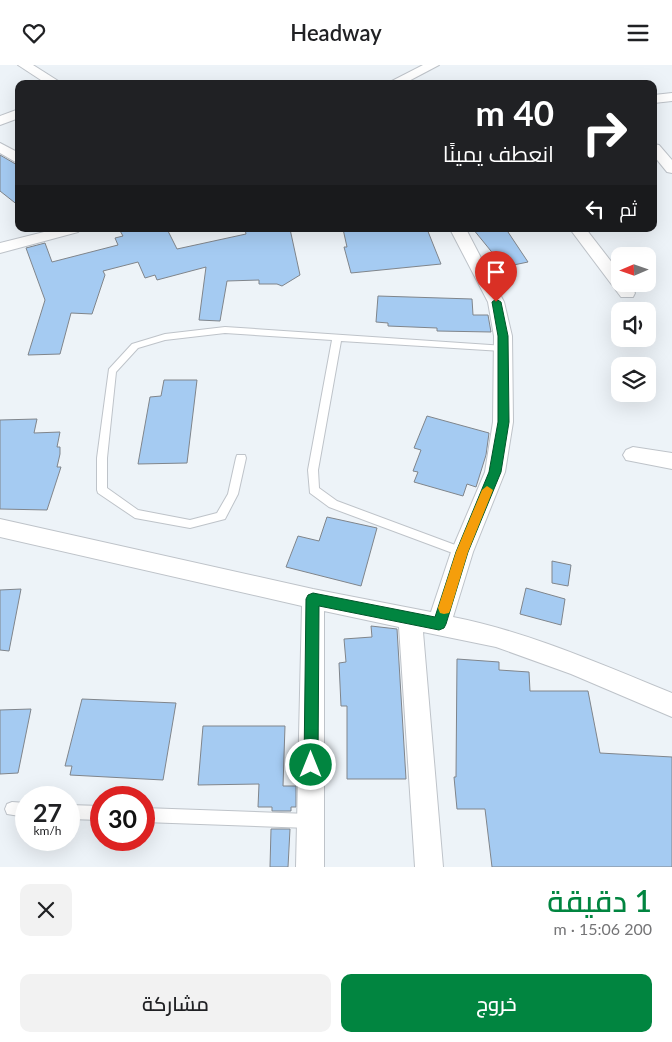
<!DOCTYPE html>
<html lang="ar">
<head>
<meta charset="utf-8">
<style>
	:root { --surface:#fff; --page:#f2f2f2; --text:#202124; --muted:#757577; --accent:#018540 }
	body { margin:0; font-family:Lato,Cairo,sans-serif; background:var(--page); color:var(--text); direction:rtl; height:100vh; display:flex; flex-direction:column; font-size:19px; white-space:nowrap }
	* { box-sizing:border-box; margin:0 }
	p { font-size:16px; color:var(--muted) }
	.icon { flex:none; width:28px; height:28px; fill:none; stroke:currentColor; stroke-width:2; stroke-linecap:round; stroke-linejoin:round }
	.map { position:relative; height:802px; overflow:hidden; direction:ltr }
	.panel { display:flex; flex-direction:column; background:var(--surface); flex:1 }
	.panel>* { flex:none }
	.banner { position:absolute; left:15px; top:15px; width:642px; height:152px; border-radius:10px; box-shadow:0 5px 20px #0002; direction:rtl; background:#202124; color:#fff; overflow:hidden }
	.needle { width:32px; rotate:268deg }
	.buttons { position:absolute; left:611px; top:182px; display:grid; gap:10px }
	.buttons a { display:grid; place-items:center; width:45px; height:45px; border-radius:10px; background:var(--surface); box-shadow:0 5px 20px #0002; font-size:25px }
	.speed { position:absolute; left:15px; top:721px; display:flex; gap:10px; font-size:25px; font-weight:700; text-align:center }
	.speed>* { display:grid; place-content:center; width:65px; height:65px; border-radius:50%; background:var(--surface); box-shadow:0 5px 20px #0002; line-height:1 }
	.speed small { font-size:12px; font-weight:400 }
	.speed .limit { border:8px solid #d22; background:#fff; color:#111 }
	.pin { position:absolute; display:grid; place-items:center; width:42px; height:42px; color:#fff; margin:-51px -21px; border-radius:50% 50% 50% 0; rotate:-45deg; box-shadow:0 0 5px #0007 }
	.pin .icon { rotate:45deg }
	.me { position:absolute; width:55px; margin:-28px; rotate:0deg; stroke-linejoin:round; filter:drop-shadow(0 0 4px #0008) }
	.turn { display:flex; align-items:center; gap:18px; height:105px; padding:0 20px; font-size:22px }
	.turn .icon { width:65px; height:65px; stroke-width:2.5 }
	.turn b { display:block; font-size:35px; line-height:42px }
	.then { display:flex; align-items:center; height:48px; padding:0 20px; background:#0003; gap:10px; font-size:19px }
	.round { display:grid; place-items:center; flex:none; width:52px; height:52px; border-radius:10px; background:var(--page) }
	.head { display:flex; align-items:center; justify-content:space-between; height:85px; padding:0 20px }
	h1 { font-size:30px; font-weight:600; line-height:38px; color:var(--accent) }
	.button { display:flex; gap:10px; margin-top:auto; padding:10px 20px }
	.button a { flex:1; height:58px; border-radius:10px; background:var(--accent); color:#fff; font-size:20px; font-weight:600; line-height:58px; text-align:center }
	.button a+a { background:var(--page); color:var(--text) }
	header { display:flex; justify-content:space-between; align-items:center; height:65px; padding:0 20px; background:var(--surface); font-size:22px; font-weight:600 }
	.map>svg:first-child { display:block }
	.building { fill:#a5cbf2; stroke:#80858b }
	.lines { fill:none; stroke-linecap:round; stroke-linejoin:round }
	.service-casing { stroke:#bec3c9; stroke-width:2 }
	.minor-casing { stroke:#bec3c9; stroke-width:2 }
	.service { fill:#fff; fill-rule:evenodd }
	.minor { fill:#fff; fill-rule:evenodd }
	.route { fill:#018540; stroke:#01562a }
	.slow { fill:#f59e0b }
</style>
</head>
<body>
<header><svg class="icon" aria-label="menu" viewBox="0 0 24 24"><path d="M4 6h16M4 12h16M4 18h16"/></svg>Headway<svg class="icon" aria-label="heart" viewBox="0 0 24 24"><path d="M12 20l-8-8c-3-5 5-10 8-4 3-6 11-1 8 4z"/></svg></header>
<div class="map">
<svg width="672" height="802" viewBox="0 0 672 802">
	<rect width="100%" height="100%" fill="#edf3f8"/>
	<!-- building -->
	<g class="building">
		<path d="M0,90L19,101V141L0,126Z"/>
		<path d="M119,164H167L177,184L246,169L245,164H290L300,210L282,221L277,219H259V215L227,216L220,256L199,255L206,202L157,215L155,210L145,213L138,197L103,206L105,210L92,249L71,248L60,289L28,290L45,235L26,183L45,178L52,197L118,180L115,173L123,171Z"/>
		<path d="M343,164H427L441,199L351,208L344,182H347Z"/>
		<path d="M473,164H506L528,197L504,202Z"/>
		<path d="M378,231L472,234L473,250H488L491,267L437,266V263L388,261V258L376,257Z"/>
		<path d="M164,315H197L187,398L138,399L150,332L161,331Z"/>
		<path d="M427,351L489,368L486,390L476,422L467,419L463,431L414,417L418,407L413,406L421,385L414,383Z"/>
		<path d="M37,354L34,368L60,367L57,382H60V389L57,402H61L47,445L0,444V355Z"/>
		<path d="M327,452L377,463L361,521L286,502L298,471L319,476Z"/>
		<path d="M552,496L571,500L568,521L552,518Z"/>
		<path d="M526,523L565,534L561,560L520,549Z"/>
		<path d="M21,524L9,586L0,585V525Z"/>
		<path d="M371,561L397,564L406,714H347V641H341L339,598L346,597L344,574L372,572Z"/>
		<path d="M457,594L499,597V605L529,607L530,626H588L600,688L672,692V802H492L485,744H457L454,712H456Z"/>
		<path d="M82,634L176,638L163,715L70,710L72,701H65Z"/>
		<path d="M31,644L18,708L0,709V645Z"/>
		<path d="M203,661H285L283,721H296V742H291V746H272V742H258L259,719L198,720Z"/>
		<path d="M271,764H290L288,802H270Z"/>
	</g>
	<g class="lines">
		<defs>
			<g id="service">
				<path d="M225,262L505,281L506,283L502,286L341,276L318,405L319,423L337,436L466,484L467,487L466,490L462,492L458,490L329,442L310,428L308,405L332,275L225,268L165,275L138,283L116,307L107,393V423L138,445L190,455L217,448L228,429L236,393L237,390H245L246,393L238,429L225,454L190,463L135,453L98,428L97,425V393L109,304L132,279L165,269Z"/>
				<path d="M12,737L26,738V752L7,749L5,744L7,739Z"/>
				<path d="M69,740L101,741V755L69,754Z"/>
				<path d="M144,743L309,749L314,751L316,756L314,761L309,763L144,757Z"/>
			</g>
			<g id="minor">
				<path d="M18,0H33L63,19H47Z"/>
				<path d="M423,0H439L403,19H386Z"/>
				<path d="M672,28V36L654,38V30Z"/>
				<path d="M19,44V53L0,60V51Z"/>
				<path d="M0,78L19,88V99L0,88Z"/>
				<path d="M654,79L659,80L672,95V108L667,107L654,91Z"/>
				<path d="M56,164H81L78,167L0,188V178Z"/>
				<path d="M450,164H466L504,237L512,271L513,357L505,407L473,487L453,552C529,567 600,599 672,628V652L571,609L496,582L423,567L443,802H415L399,562L324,546V802H296L302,541L0,472V454L313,524L431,547L451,487L485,407L493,357L494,271L488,237Z"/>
				<path d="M570,164H586L620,208V219H629L635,228L633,232H621Z"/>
				<path d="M633,382L672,388V404L626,395L623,390L626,385Z"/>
			</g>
		</defs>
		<!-- service casing -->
		<use href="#service" class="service-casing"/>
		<!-- minor casing -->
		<use href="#minor" class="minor-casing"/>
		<!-- service -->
		<use href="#service" class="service"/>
		<!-- minor -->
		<use href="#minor" class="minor"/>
	</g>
	<!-- route -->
	<path class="route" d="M496,234L501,237L508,271L509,357L501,407L468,487L446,559L444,563L439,565L319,541L318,700L316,706L311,708L306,706L304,700L306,534L308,530L313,528L435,552L456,487L489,407L498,357V271L492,237Z"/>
	<!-- slow -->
	<path class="slow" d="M487,421L493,425L468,487L451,543L449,548L444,549L440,548L438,543L456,487L482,425Z"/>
</svg>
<div class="buttons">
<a><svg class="needle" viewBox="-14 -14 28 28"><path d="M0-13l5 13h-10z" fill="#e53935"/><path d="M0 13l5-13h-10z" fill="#757577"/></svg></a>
<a><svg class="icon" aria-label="sound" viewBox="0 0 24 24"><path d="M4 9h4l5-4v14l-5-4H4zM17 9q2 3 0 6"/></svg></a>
<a><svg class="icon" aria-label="layers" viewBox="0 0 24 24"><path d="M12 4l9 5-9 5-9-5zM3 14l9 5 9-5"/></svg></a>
</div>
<div class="speed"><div>27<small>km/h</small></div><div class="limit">30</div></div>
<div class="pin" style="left:496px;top:237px;background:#d93025"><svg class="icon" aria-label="arrive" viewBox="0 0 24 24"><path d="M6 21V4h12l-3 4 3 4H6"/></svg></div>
<svg class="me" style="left:311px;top:700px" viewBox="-20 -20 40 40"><circle r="17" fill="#018540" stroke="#fff" stroke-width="3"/><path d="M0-11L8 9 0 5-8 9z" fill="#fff"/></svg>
<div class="banner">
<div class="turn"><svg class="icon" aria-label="right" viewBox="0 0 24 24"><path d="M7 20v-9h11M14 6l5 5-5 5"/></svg><div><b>40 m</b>انعطف يمينًا</div></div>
<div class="then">ثم<svg class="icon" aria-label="left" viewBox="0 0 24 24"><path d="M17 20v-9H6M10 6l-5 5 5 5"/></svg></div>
</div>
</div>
<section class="panel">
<div class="head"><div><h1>1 دقيقة</h1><p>200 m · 15:06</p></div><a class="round"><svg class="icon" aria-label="close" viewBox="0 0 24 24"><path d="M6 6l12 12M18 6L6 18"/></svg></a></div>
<div class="button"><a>خروج</a><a>مشاركة</a></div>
</section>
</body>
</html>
